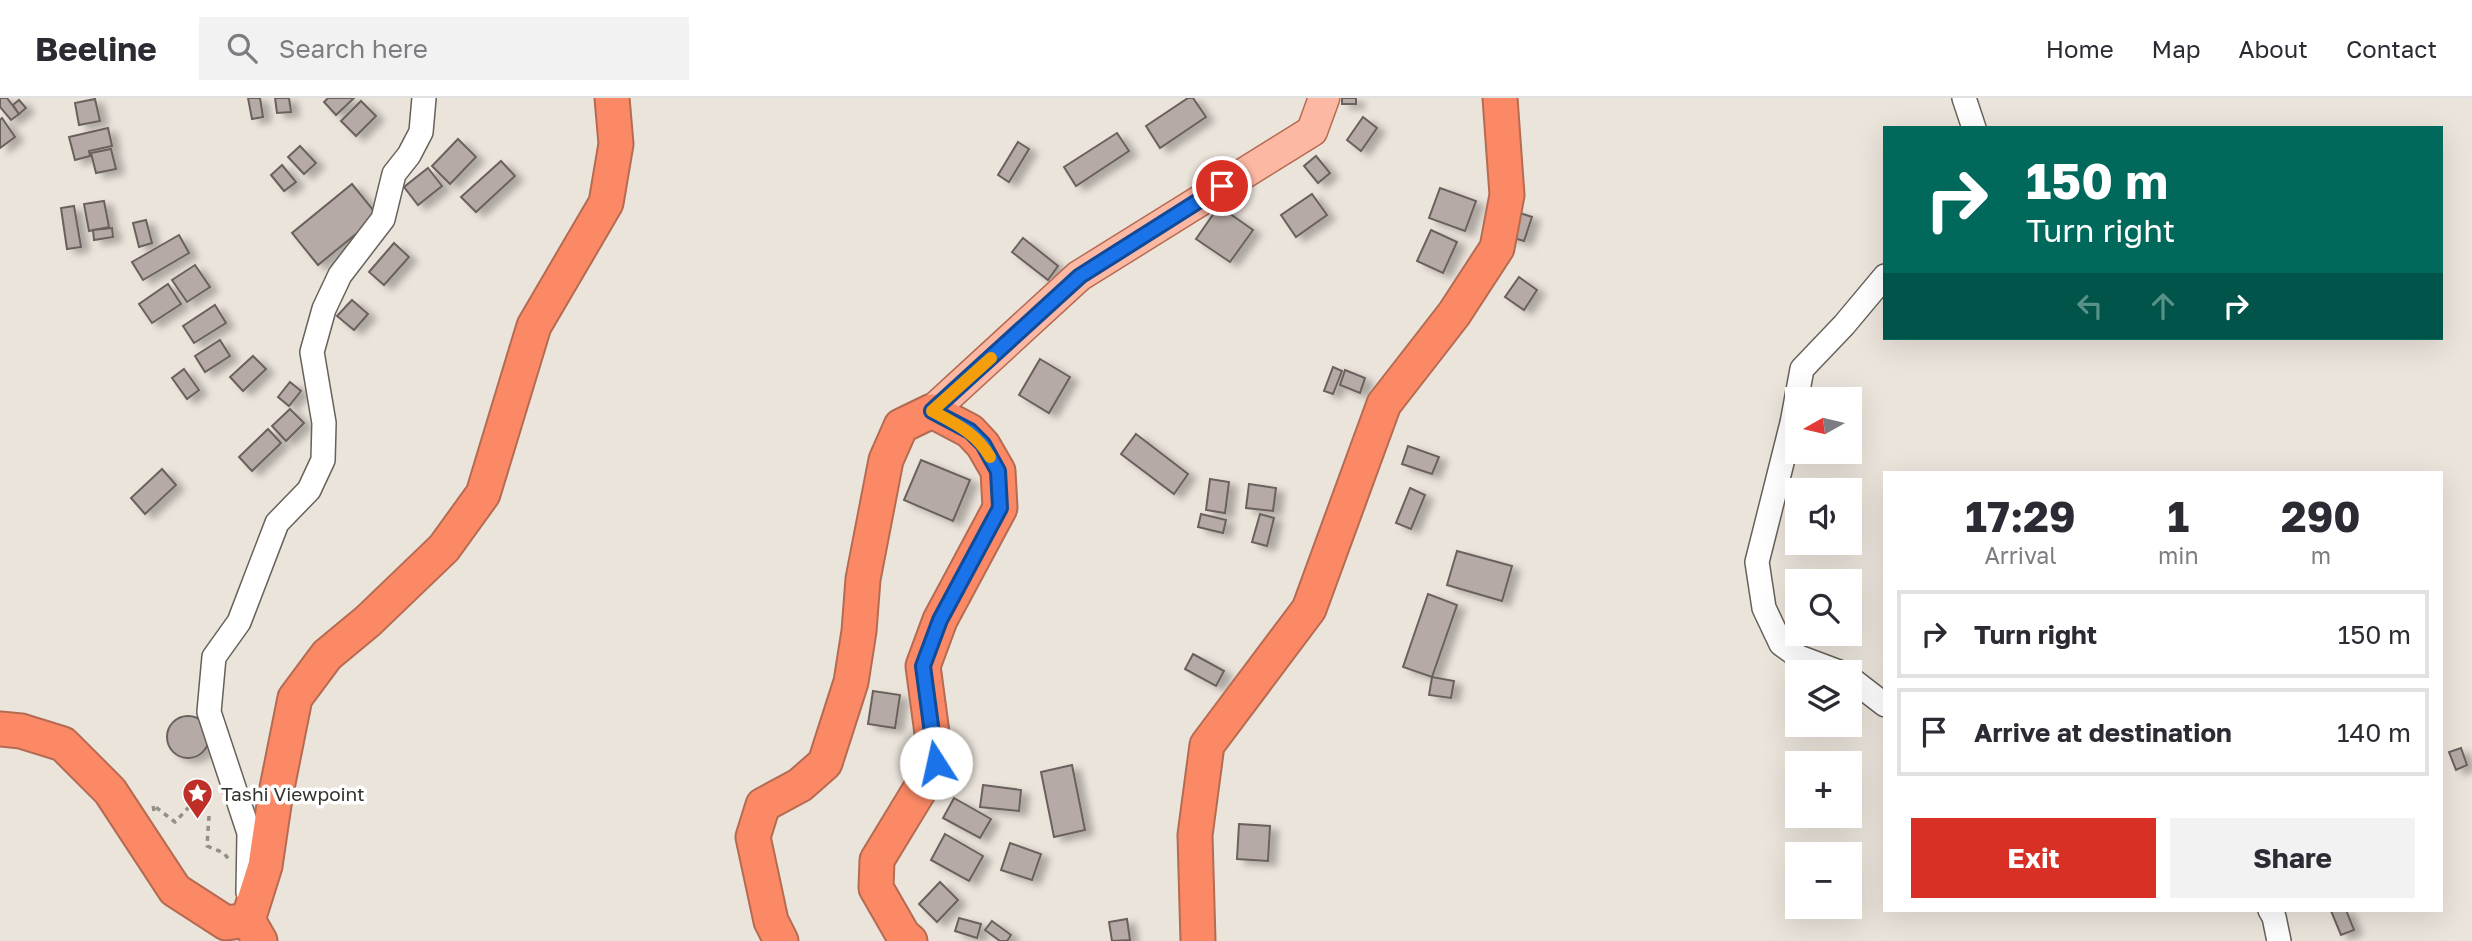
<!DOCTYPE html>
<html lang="en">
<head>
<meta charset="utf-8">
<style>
	:root { --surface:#fff; --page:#f2f2f3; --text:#2b2b33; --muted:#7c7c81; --line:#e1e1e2; --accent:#d93025 }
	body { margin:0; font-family:"Golos Text",sans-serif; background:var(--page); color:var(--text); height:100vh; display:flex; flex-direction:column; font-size:26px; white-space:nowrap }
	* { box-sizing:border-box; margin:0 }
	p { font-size:23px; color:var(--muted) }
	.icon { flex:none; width:38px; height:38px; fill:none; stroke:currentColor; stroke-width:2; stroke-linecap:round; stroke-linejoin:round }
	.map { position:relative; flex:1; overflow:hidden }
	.details { position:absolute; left:1883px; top:373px; width:560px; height:441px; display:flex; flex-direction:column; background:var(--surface); border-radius:0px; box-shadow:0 7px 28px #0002 }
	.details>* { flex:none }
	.banner { position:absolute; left:1883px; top:28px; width:560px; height:214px; border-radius:0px; box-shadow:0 7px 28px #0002; background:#00695c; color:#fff; overflow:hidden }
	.needle { width:46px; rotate:262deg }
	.controls { position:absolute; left:1785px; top:289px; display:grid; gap:14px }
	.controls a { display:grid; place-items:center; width:77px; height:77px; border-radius:0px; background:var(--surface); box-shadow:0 7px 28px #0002; font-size:35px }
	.pin { position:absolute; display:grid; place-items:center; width:60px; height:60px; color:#fff; margin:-30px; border:4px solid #fff; border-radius:50%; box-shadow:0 2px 7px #0007 }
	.me { position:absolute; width:77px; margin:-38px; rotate:350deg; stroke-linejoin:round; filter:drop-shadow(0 0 5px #0008) }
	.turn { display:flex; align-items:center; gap:24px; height:147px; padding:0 28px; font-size:32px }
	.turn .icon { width:91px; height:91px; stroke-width:2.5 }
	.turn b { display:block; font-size:49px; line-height:60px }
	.lanes { display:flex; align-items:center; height:66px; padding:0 28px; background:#0003; justify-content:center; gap:35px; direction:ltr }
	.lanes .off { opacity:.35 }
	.eta { display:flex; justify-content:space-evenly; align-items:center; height:119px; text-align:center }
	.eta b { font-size:42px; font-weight:700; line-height:49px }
	.action { display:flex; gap:14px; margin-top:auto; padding:14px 28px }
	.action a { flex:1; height:80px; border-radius:0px; background:var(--accent); color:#fff; font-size:28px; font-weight:700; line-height:80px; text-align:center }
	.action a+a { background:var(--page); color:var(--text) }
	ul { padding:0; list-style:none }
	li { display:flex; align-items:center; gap:21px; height:88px; margin:0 14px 10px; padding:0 14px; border:4px solid var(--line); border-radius:0px }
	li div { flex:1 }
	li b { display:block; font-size:26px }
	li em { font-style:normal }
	header { display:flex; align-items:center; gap:42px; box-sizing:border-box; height:98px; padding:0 35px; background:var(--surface); border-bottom:2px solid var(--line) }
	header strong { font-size:33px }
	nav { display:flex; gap:38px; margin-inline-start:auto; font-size:24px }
	.search { width:490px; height:63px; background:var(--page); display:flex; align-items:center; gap:18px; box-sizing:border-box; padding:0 24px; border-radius:0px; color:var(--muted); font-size:26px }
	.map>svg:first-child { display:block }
	.building { fill:#b5aaa6; stroke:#6b615d; stroke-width:2; filter:url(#shadow) }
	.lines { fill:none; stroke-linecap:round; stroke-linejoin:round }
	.minor-casing { stroke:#676159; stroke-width:26 }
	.major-casing { stroke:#b56b52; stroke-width:33 }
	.highway-casing { stroke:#b56b52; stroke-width:37 }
	.path { stroke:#938e87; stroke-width:3.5; stroke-dasharray:5 5; stroke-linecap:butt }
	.minor { stroke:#fff; stroke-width:23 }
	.major { stroke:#fdb8a3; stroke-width:30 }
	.highway { stroke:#fb8965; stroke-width:33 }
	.route-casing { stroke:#114b97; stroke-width:18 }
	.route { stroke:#1a73e8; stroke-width:12 }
	.slow { stroke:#f59e0b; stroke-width:12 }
	.labels { text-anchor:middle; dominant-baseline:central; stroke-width:7; stroke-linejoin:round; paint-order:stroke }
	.poi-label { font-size:19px; fill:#34322e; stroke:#fff; text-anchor:start }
</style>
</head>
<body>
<header>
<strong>Beeline</strong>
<div class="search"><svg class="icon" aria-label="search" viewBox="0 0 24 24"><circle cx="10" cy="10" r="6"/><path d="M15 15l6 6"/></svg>Search here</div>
<nav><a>Home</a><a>Map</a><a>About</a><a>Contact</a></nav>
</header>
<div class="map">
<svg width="2472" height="843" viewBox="0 0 2472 843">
	<defs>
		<filter id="shadow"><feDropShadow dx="8" dy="4.5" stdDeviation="3.5" flood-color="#0004"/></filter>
	</defs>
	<rect width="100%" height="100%" fill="#ebe4db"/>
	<!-- building -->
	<g class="building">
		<path d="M0,0H7L19,16L11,22L0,9Z"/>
		<path d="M248,0H260L263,19L252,21Z"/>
		<path d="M275,0H289L291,14L277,15Z"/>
		<path d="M328,0H354L336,17L324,4Z"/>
		<path d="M1188,0H1193L1206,19L1160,50L1146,28Z"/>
		<rect x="1342" y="0" width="14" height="6"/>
		<path d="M95,1L100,23L79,27L75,5Z"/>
		<path d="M19,2L26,10L19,16L13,7Z"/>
		<path d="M361,3L376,18L356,38L341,23Z"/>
		<path d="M1363,19L1377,30L1361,53L1347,42Z"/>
		<path d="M2,20L15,39L0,50V22Z"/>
		<path d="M108,30L112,48L89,53L90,58L75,62L69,39Z"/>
		<path d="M1117,35L1129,53L1076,88L1064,69Z"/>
		<path d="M458,41L476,59L450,86L432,68Z"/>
		<path d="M1018,44L1029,51L1009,84L998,77Z"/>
		<path d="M300,48L316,65L304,76L288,59Z"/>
		<path d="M111,51L116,71L96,75L91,55Z"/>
		<path d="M1316,58L1330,75L1318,85L1304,68Z"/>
		<path d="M501,63L515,78L476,114L461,99Z"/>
		<path d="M282,67L296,84L284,93L271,77Z"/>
		<path d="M428,70L442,88L418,107L404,89Z"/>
		<path d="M352,86L378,118L318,167L292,135Z"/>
		<path d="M1440,90L1476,103L1465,133L1429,120Z"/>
		<path d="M1312,96L1327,117L1296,139L1281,117Z"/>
		<path d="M104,103L109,129L89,133L84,106Z"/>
		<path d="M74,108L81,149L67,151L61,110Z"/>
		<path d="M1219,108L1253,132L1230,164L1196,141Z"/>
		<path d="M1514,113L1532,119L1524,143L1507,138Z"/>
		<path d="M146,122L152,145L139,149L133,125Z"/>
		<path d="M112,130L113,139L94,142L93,132Z"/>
		<path d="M1431,132L1457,144L1443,175L1417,163Z"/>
		<path d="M179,137L189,155L143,182L132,164Z"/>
		<path d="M1023,140L1058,168L1048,182L1012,154Z"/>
		<path d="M394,145L409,159L384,187L369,174Z"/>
		<path d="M195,167L210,189L187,204L172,182Z"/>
		<path d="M1519,179L1537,192L1524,212L1505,199Z"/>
		<path d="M168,186L181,206L152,225L139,206Z"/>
		<path d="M352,202L368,216L354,232L337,218Z"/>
		<path d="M215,207L226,225L194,245L183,228Z"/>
		<path d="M220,242L230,258L205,274L195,258Z"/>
		<path d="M253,258L266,271L243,293L230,279Z"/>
		<path d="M1040,261L1070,279L1049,315L1019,297Z"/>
		<path d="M1333,269L1342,273L1333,296L1324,293Z"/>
		<path d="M184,271L199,292L187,301L172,280Z"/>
		<path d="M1345,272L1365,280L1360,295L1340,287Z"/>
		<path d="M290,284L301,293L289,308L278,299Z"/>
		<path d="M290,311L304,325L286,343L272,328Z"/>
		<path d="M268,331L281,345L252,373L239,359Z"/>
		<path d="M1136,336L1188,376L1174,396L1121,356Z"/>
		<path d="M1408,348L1439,359L1432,376L1402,366Z"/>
		<path d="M921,362L970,382L953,423L904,402Z"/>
		<path d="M162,371L176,387L145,416L131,400Z"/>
		<path d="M1210,381L1229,384L1225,415L1206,412Z"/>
		<path d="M1249,386L1276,390L1273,413L1246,410Z"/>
		<path d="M1410,390L1425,397L1411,431L1396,425Z"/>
		<path d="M1201,416L1226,422L1223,435L1198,429Z"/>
		<path d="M1260,416L1274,420L1267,448L1252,444Z"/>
		<path d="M1457,453L1512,468L1502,503L1447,487Z"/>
		<path d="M1428,496L1457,507L1432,579L1403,569Z"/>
		<path d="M1193,556L1224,573L1216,588L1185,571Z"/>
		<path d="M1432,579L1454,583L1451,600L1429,597Z"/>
		<path d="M873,593L900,597L895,630L868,626Z"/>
		<circle cx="188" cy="639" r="21"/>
		<path d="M2461,650L2467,667L2456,672L2449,654Z"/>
		<path d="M1072,667L1085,732L1054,739L1041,674Z"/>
		<path d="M983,687L1021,692L1019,713L980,709Z"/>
		<path d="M954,700L991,721L980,740L943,720Z"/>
		<path d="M1239,726L1270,728L1268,763L1237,761Z"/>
		<path d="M945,736L983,758L969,783L931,762Z"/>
		<path d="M1010,745L1041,756L1032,782L1001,772Z"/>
		<path d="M940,784L958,802L937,824L919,806Z"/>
		<path d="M2346,812L2354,832L2341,837L2331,813Z"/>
		<path d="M959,820L981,826L977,840L955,833Z"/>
		<path d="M1127,821L1130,842L1112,843L1109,824Z"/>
		<path d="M992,823L1011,837L1007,843H1000L985,832Z"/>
	</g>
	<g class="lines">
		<defs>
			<g id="minor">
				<path d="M1964,0L1974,30"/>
				<path d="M1839,574L1799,559L1781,546L1764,510L1757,464L1792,325L1802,271L1844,227L1885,178"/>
				<path d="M1850,580L1885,607"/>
				<path d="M248,794L249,735L209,614L214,559L239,524L277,425L309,392L323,362L324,325L312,254L324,211L340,177L383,121L394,76L409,57L421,34L424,0"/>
				<path d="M2270,812L2274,819L2279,843"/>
			</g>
			<path id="major" d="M932,313L1079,178L1312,33L1324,0"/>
			<g id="highway">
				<path d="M0,631L21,633L63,646L110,693L175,792L226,825L248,822"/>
				<path d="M260,843L248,822L265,768L275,700L295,600L327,557L368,523L444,450L483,396L534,228L606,105L616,46L612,0"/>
				<path d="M781,843L771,823L753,739L763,707L800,687L825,665L851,584L859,533L863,481L886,362L901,328L932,313L970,333L983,347L998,373L1000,410L940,522L923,568L936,665L877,762L876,790L903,837L910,843"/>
				<path d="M1198,843L1195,737L1207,647L1309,511L1384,306L1454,216L1497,150L1507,97L1500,0"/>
			</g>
		</defs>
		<!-- minor casing -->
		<use href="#minor" class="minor-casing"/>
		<!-- major casing -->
		<use href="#major" class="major-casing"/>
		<!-- highway casing -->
		<use href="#highway" class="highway-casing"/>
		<!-- path -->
		<g class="path">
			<path d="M154,713L153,707L175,724L189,709"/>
			<path d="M209,718L207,748L224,755L229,762"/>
		</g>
		<!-- minor -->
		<use href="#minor" class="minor"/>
		<!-- major -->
		<use href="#major" class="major"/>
		<!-- highway -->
		<use href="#highway" class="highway"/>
	</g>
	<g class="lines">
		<defs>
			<path id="route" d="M936,665L923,568L940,522L1000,410L998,373L983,346L970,333L932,313L1080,178L1222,88"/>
		</defs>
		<!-- route casing -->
		<use href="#route" class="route-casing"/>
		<!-- route -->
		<use href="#route" class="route"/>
		<!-- slow -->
		<path class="slow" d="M990,359C976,335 956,326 932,313L991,260"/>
	</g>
	<!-- icons -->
	<defs>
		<symbol id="sight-pin" viewBox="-11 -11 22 30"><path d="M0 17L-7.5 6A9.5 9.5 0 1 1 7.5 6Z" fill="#be3027" stroke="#fff"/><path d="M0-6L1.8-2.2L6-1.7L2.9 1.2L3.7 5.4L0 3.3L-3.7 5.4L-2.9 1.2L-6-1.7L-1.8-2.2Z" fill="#fff"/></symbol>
	</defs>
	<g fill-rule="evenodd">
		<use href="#sight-pin" x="180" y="678" width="35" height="47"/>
	</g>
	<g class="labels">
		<!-- poi labels -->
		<g class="poi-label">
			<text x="221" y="695">Tashi Viewpoint</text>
		</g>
	</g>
</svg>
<div class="controls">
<a><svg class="needle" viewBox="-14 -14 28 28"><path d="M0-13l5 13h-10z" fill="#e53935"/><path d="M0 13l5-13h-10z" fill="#7c7c81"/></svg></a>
<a><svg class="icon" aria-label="sound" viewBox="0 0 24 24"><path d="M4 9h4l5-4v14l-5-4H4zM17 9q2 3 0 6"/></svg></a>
<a><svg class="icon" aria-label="search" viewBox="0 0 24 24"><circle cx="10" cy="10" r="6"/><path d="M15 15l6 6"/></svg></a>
<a><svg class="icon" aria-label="layers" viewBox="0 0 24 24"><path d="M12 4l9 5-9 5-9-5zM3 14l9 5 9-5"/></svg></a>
<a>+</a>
<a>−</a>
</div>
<div class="pin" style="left:1222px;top:88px;background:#d93025"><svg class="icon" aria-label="arrive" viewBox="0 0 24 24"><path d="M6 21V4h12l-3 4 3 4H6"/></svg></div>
<svg class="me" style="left:936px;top:665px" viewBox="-20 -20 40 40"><circle r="19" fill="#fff"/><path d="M0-13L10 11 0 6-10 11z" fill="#1a73e8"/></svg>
<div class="banner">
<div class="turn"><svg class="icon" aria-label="right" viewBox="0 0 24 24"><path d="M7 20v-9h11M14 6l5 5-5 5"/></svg><div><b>150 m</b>Turn right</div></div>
<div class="lanes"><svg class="icon off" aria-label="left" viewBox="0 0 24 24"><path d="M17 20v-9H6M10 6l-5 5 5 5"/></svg><svg class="icon off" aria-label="ahead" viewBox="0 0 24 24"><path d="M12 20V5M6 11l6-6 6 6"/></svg><svg class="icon" aria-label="right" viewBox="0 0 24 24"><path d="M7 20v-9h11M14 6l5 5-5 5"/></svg></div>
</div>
<section class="details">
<div class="eta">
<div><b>17:29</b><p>Arrival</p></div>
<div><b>1</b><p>min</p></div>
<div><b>290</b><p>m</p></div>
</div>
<ul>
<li><svg class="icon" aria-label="right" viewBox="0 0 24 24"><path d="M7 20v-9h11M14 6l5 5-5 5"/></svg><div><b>Turn right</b></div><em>150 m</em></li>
<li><svg class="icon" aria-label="arrive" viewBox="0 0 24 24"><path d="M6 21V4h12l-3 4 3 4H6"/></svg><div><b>Arrive at destination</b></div><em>140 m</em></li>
</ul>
<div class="action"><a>Exit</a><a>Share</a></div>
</section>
</div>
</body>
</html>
